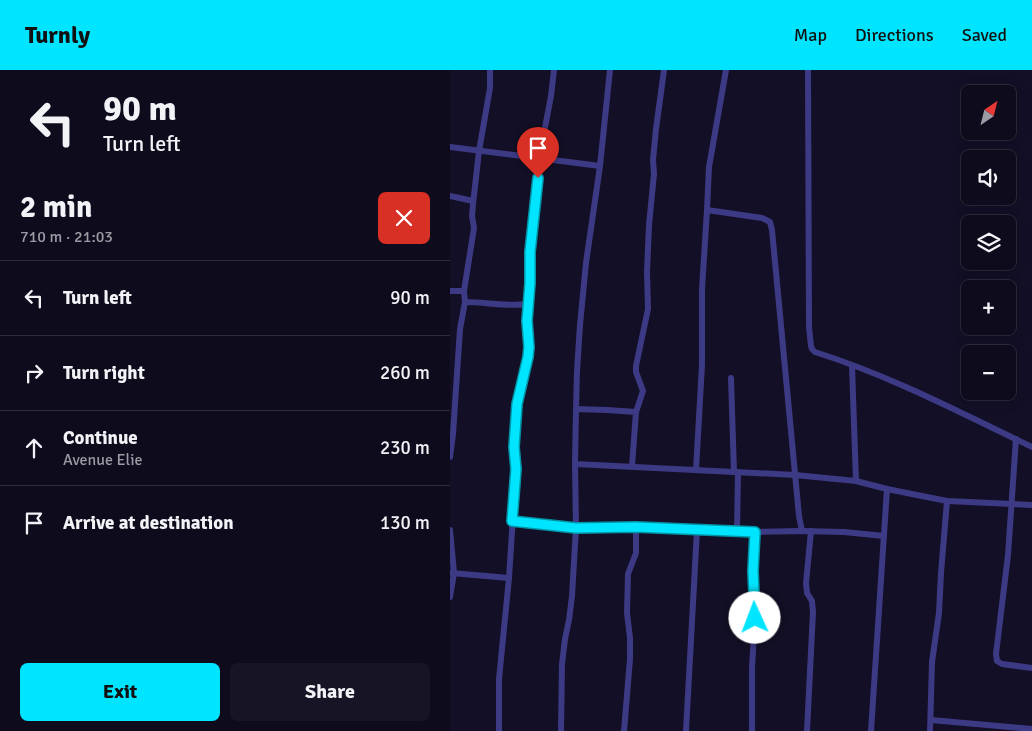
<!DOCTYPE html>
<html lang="en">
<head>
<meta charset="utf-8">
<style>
	:root { --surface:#0e0b1c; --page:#171425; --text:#f1f3f6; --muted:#9b9ba3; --line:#2e2b3b; --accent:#00e5ff }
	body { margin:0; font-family:Signika,sans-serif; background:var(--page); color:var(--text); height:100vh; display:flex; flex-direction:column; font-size:19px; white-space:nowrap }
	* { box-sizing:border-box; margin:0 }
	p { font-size:16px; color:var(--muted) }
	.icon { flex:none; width:28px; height:28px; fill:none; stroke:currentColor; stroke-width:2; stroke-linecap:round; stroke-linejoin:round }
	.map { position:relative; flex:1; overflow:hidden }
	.sheet { display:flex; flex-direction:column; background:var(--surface); width:450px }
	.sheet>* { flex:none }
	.hud { background:#0e0b1c; color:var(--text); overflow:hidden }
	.needle { width:32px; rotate:35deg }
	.buttons { position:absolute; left:511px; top:15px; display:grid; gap:10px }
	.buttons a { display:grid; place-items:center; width:55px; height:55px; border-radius:8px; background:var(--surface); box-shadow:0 2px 12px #0003,0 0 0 1px var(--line); font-size:25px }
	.pin { position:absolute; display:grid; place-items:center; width:42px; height:42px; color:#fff; margin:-51px -21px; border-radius:50% 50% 50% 0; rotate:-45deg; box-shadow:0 0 5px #0007 }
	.pin .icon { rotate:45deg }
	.me { position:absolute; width:55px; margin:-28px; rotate:358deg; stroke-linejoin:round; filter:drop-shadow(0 0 4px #0008) }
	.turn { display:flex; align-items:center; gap:18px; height:105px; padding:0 20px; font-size:22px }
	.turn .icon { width:65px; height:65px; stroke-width:2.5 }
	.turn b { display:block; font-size:35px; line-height:42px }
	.round { display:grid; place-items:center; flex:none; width:52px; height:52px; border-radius:8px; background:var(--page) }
	.headline { display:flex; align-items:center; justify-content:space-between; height:85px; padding:0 20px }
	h1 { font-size:30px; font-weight:700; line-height:38px }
	.button { display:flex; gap:10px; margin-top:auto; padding:10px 20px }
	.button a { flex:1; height:58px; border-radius:8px; background:var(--accent); color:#111; font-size:20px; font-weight:700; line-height:58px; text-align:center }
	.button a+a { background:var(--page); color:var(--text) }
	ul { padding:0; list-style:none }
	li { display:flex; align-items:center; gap:15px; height:75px; padding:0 20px; border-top:1px solid var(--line) }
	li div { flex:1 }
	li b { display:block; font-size:19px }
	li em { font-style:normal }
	header { display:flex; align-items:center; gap:30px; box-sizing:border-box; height:70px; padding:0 25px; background:var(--accent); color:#111 }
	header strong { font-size:24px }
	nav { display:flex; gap:28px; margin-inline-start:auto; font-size:18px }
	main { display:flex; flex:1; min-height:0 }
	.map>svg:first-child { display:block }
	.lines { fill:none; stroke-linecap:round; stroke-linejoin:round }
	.minor { stroke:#3d3a85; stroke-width:6 }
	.route-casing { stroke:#0095a6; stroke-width:12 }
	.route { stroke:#00e5ff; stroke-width:9 }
</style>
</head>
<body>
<header>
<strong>Turnly</strong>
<nav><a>Map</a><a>Directions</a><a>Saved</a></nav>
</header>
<main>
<section class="sheet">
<div class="hud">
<div class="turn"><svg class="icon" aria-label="left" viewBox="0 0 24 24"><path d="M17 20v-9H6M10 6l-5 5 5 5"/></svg><div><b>90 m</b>Turn left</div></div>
</div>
<div class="headline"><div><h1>2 min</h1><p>710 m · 21:03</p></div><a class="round" style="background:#d93025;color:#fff"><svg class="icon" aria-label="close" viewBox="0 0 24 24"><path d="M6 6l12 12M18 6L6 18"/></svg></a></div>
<ul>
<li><svg class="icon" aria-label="left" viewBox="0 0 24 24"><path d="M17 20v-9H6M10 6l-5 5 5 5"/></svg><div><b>Turn left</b></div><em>90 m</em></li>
<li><svg class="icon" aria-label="right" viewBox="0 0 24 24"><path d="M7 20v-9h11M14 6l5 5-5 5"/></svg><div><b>Turn right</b></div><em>260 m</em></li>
<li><svg class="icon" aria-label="ahead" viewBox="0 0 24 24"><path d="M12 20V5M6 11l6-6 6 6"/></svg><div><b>Continue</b><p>Avenue Elie</p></div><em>230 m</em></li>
<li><svg class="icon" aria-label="arrive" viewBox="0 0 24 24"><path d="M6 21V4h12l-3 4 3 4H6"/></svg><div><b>Arrive at destination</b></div><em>130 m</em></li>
</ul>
<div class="button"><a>Exit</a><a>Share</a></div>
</section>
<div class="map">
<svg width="582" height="661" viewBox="0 0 582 661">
	<rect width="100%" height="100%" fill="#130f26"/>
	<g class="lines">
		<!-- minor -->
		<g class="minor">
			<path d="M358,0L359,257L361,276L362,279L365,282C441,306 511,343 582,377"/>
			<path d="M0,77L150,96"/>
			<path d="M0,126L23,131"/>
			<path d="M257,140L312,148L320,152L322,160L349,446L352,461"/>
			<path d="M0,221H14"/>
			<path d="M15,232C36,232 56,237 77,234"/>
			<path d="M402,296L406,411"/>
			<path d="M281,308L284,402"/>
			<path d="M126,339L127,301L130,255L136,193L150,96L160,0"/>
			<path d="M186,342L193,321L186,302V296L198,239L197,202L199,155L204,104L203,90L206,59L214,0"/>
			<path d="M566,369L558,485L546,584L547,591L552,594L582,598"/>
			<path d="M0,387L3,364L10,259L15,232L14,221L17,202L24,158L22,146L23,134L29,81L40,18V0"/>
			<path d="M125,394L345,405L406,411L437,419L497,431L582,435"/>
			<path d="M246,400L252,295V219L257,140L259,97L276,0"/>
			<path d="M62,451L126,458L186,457L305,462L352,461L394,462L434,466"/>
			<path d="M0,460L4,503L0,527"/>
			<path d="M287,462L288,402"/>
			<path d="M1,503L59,508"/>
			<path d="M481,650L582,659"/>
			<path d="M49,661V609L59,508L66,399L64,377L67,334L78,287L79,277L77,251L80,213V182L89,89L101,26L104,0"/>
			<path d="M111,661L112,594L115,569L119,550L122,526L126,458L125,394L126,339L157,340L186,342L182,396"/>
			<path d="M174,661L180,589V568L177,543L178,504L186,483V457"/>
			<path d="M236,661L247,460"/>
			<path d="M302,661V597L305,548L303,501L305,462"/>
			<path d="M357,661L363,542L362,531L357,523L356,513L361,461"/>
			<path d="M421,661L437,419"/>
			<path d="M480,661L482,592L489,543L491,503L497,431"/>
		</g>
	</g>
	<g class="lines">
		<defs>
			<path id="route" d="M88,108L80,182V213L77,251L79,277L78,287L67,334L64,377L66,399L62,451L126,458L186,457L305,462L303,501L305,548"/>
		</defs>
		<!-- route casing -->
		<use href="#route" class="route-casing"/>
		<!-- route -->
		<use href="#route" class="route"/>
	</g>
</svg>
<div class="buttons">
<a><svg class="needle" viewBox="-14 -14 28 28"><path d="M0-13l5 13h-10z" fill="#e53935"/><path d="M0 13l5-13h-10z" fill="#9b9ba3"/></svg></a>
<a><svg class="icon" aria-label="sound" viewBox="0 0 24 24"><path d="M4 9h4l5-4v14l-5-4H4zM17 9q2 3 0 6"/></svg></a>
<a><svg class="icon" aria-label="layers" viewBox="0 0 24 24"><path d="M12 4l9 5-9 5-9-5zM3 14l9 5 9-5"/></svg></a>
<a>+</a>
<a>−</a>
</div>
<div class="pin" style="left:88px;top:108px;background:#d93025"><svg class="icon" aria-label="arrive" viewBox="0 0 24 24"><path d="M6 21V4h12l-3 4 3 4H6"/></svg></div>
<svg class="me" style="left:305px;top:548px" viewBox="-20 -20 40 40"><circle r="19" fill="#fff"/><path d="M0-13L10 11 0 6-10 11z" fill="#00e5ff"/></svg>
</div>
</main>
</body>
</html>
